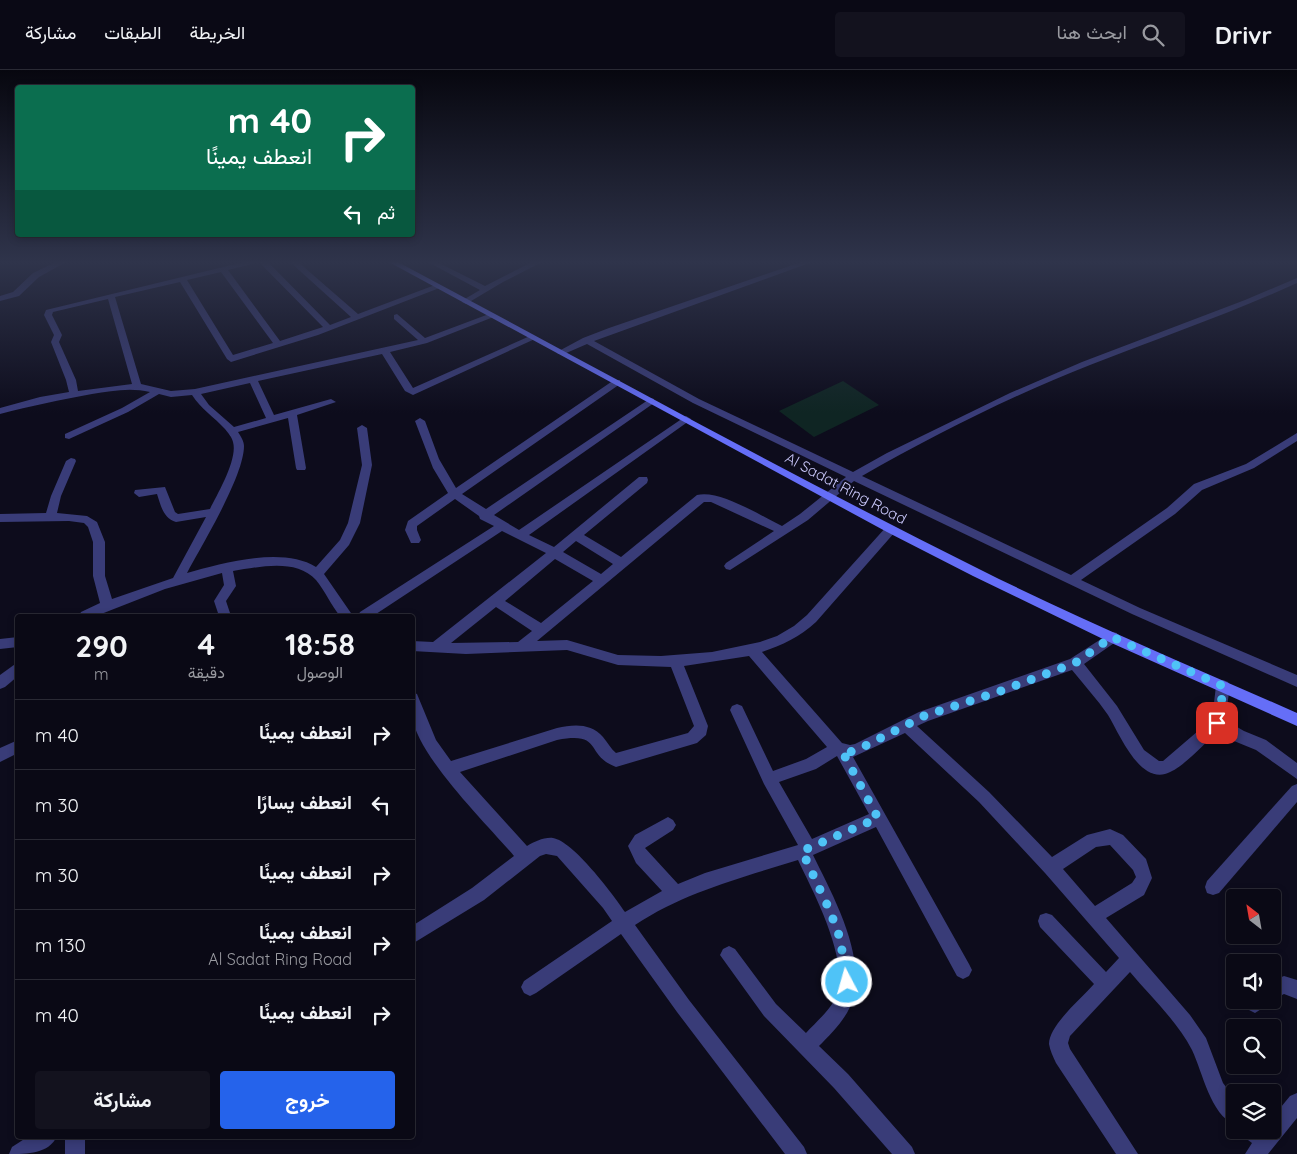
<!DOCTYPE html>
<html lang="ar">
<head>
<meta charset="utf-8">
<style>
	:root { --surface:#0a0915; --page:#13121e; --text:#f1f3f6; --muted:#999aa0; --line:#2a2a34; --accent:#2563eb }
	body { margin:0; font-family:Quicksand,Vazirmatn,sans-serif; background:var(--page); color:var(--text); direction:rtl; height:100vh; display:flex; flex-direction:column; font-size:19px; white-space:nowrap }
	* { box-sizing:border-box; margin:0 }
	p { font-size:16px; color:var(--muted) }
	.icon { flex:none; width:28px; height:28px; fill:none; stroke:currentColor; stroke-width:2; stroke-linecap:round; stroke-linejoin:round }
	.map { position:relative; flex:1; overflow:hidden; direction:ltr }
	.drawer { position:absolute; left:15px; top:544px; width:400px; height:525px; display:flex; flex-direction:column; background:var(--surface); border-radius:5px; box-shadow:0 2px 8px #0003,0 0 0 1px var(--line); direction:rtl }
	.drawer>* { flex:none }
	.top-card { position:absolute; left:15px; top:15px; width:400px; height:152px; border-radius:5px; box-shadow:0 2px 8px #0003,0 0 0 1px var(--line); direction:rtl; background:#0b6e4f; color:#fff; overflow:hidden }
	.needle { width:32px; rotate:329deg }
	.tools { position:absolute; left:1226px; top:819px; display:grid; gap:10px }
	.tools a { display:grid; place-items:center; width:55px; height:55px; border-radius:5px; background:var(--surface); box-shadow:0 2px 8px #0003,0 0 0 1px var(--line); font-size:25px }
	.pin { position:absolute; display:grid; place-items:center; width:42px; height:42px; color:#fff; margin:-21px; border-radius:10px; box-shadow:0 2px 8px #0006 }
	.me { position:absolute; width:55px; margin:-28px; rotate:354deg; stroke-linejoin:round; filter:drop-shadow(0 0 4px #0008) }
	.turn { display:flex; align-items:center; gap:18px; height:105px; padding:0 20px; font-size:22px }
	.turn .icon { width:65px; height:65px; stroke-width:2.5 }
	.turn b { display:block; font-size:35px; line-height:42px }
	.then { display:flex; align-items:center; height:48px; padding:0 20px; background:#0003; gap:10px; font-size:19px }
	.eta { display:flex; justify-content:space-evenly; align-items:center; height:85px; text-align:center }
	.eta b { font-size:30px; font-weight:700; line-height:35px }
	.cta { display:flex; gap:10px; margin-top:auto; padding:10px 20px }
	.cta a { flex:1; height:58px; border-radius:5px; background:var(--accent); color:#fff; font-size:20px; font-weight:700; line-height:58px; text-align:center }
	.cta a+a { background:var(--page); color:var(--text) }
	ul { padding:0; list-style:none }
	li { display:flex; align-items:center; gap:15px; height:70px; padding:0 20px; border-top:1px solid var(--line) }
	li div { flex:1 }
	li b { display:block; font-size:19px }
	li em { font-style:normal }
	header { display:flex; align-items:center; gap:30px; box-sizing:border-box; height:70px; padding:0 25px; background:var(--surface); border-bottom:1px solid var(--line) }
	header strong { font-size:24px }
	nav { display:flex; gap:28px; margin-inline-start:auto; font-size:18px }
	.search { width:350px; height:45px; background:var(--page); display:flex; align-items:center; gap:12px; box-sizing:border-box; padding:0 18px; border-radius:5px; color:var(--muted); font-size:19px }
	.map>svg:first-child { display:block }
	.green { fill:#0f2523 }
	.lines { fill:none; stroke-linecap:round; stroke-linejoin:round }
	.minor { fill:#393c78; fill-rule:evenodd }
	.secondary { fill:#656ef7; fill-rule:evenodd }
	.route { stroke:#4fc3f7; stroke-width:9; stroke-dasharray:0 16.2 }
	.labels { text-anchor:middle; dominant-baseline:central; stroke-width:4; stroke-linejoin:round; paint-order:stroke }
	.street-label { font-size:15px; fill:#cbc9fc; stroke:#0d0c1c }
</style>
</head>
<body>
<header>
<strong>Drivr</strong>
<div class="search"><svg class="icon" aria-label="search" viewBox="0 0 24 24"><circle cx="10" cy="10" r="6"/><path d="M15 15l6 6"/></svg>ابحث هنا</div>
<nav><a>الخريطة</a><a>الطبقات</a><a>مشاركة</a></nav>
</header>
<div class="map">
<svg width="1297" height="1084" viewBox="0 0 1297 1084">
	<rect width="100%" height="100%" fill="#0d0c1c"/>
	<!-- green -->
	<path class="green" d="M843,311L879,335L814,367L779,341Z"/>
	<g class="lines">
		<!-- minor -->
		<g class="minor">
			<path d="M58,191H68L39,207L19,226L0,231V226L13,222L33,203Z"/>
			<path d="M248,191H267L330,255L351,247L289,191H297L358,244L435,215L442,217L318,265L231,292L227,289L180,212L115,227L141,314L171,321L195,319L418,270L394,249V245L397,244L425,268L489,244L496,246L427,273L390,282L413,318L530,266L537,268L413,325L405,321L382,284L258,311L274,345L331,329L336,332L297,345L306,398L305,400H297L296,398L288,348L238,362C241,367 244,371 244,376C244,406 202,475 187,503C222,493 283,476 316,497L340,470L348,453L362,395L357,358L362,355L367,358L372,395L360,453L349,475L324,504L353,546H340C331,535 325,521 316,510C296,488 259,497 233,501L236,516L226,531L231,546H219L214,531L224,515L222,503L165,519L96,546H79L81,542L100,533L93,506V472L88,457L84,453L69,451L0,452V444L46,443L51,426L66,391L71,388L75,389L76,391L61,426L57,443L87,446L97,452L105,472V506L112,529L173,508L206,447L176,452C163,448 161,436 157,424L139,427L134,423L135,420L165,417L175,442L178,444L210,439C218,423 238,389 233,372C232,367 228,363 225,359C214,347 201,339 192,325L171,327L159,324L128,342L69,369L65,368V364L122,338L150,322C130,317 111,321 92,324C60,330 31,336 0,344V338L40,327L69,322L66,310L51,272L54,265L44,245L46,240ZM260,192V193L323,257L280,271L228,200ZM221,202L273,273L233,285L187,210ZM108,229L132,314L78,321L76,310L59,272L62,265L52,245L53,242ZM250,313L266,348L234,357L209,335L201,324Z"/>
			<path d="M426,191H435L485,216L534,191H544L503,212L466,234L462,232L463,230L480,220Z"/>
			<path d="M804,191H815L594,271L699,329L853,402L887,383L1010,323L1082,292L1245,230L1297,208V213C1229,244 1159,268 1090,295C1011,326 934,365 862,406L1071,505L1167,438L1194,414L1246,394L1297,363V371L1254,398L1202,420L1175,444L1081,510L1140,538L1297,605V617L1132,544L854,411L808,450L730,500L726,499L724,496L726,493L774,461L711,432H704L537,571L567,570L618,585L661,586L712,582L760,572L777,566L794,556L807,545L887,456L891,455L897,459L895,462L816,552C800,567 782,575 762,582L842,673L850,675L855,674L919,642L1070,589L1112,562L1117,563L1118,567L1117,571L1084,594L1117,636L1144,680L1159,691H1163L1212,649L1216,616L1218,612L1223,610L1228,612L1230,616L1225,650L1244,661L1266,670L1297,693V709L1256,680L1234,671L1218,661C1205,673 1181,700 1165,704C1138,711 1119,663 1108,645C1097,629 1084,615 1072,600L928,651L917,656L989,722L1052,787L1087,765L1110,759L1123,765L1146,789L1152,808L1144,825L1106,848L1190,945L1206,968L1223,1013L1235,1029V1055C1210,1044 1203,1003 1192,980C1177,951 1151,927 1130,902L1070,966L1068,973L1070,979L1138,1084H1116L1056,993C1053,987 1050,980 1049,974C1049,955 1082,928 1094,914L1040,857L1038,851L1040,845L1046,843L1052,845L1106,902L1119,888L1045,803L979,732L905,663L853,687L969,894L972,900L969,906L963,909L957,906L876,757L813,785C833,826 870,891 850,937C843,952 831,964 819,976L848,1004L912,1077L915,1084H892L834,1018L764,946L720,885L723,879L729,876L735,879L776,934L806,963C815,953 827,943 834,931C853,895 814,824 798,790C741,808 685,822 635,855L689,930L804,1077L807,1084H785L677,942L621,864L536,923L530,926L524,923L521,917L524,911L612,851L603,838L557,786L546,784L540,786L484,830L412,874V856L472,818L514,786C487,754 417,686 412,646C412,638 412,630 412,622L417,624L436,670L451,691L557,658C574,654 591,653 603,667C608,673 611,679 616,683L688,663L694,656L671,597L618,595L567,580L466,584L412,581V571L433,572L546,483L502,461L373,546H358L360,542L494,456L480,449L479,446L455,429L417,456V460L421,470L419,473H411L405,460L408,451L448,423L433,398L415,351L420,348L425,351L439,389L456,418L614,310H620V314L462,424L486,439L651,328L654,329V333L494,445L519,460L686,346L691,349L689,351L529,465L554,477L639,407H647L648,410L647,413L584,465L621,487L697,425C719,419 761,446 782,456L800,444L846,407L693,333L587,274L564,284H558L557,282L583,268L609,258ZM576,471L613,494L601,504L563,482ZM555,489L593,511L541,553L505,531ZM496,537L532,561L518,572L451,573ZM749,586L827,677L806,689L773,701L742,636L737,634L732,636L730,640L764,714L798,775L705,803L678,814L645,778L673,760L676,755L673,750L668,747L635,765L628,776L636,793L662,821L625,842C613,824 573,771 553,768C544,767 534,772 527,776L460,702L557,670C604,661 584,685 616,697L697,673L706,665L708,656L684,596ZM837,686L869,744L812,769L779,712L816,699ZM1110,775L1133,800L1136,807L1132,813L1095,836L1063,799L1096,777Z"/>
			<path d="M18,567V577L0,579V569Z"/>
			<path d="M18,592V606L5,617L0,619V605Z"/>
			<path d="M18,670V683L0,692V678Z"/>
			<path d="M1297,714V732L1219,823L1213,825L1207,823L1205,817L1207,811L1292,716Z"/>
			<path d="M1284,906L1297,910V929L1284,924L1272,930V911Z"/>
			<path d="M1248,930H1269L1266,936L1255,943L1249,940L1246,934Z"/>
			<path d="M1297,1023V1048L1268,1084H1245L1252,1073L1244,1067L1241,1060H1272V1048L1290,1026Z"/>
			<path d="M29,1066H57C49,1084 27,1084 9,1084L12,1077Z"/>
			<rect x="65" y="1066" width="20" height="18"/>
		</g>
		<!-- secondary -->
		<path class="secondary" d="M387,191H396C590,294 782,401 979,499C1083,551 1191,596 1297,643V656L1107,571L973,506L887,462Z"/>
	</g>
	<!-- sky -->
	<linearGradient id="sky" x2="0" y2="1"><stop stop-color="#07070f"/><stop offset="0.56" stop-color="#2f344b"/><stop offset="1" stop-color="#2f344b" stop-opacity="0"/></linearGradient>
	<rect width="1297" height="343" fill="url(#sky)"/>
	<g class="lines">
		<!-- route -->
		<path class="route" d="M847,912L840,868L830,841L802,781L878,748L842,681L850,682L859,679L924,646L998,622L1075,593L1112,567L1223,616L1220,646L1217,653"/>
	</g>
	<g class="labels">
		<!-- street labels -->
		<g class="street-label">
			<text transform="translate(846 418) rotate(28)">Al Sadat Ring Road</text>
		</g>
	</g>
</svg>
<div class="tools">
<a><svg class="needle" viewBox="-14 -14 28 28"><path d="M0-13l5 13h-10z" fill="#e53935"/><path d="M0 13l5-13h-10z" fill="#999aa0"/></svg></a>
<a><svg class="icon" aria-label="sound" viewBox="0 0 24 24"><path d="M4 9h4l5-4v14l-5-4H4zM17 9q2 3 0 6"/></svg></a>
<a><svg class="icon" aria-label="search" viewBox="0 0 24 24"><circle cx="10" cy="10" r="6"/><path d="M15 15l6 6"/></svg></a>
<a><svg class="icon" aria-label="layers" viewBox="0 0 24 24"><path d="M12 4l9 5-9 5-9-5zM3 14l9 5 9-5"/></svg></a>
</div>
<div class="pin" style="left:1217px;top:653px;background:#d93025"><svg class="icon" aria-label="arrive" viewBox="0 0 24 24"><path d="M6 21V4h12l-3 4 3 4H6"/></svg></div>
<svg class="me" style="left:847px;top:912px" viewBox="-20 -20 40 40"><circle r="17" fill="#4fc3f7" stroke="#fff" stroke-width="3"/><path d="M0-11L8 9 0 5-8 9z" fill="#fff"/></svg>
<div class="top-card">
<div class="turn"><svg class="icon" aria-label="right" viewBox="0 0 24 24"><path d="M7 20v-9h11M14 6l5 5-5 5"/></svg><div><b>40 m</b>انعطف يمينًا</div></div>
<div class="then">ثم<svg class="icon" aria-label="left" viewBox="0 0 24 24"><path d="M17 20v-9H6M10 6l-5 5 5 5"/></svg></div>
</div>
<section class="drawer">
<div class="eta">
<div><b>18:58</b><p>الوصول</p></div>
<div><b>4</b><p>دقيقة</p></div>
<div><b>290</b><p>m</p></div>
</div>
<ul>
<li><svg class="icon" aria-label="right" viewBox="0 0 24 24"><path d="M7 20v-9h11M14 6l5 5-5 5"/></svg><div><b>انعطف يمينًا</b></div><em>40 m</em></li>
<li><svg class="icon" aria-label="left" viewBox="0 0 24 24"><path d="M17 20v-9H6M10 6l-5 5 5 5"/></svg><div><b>انعطف يسارًا</b></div><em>30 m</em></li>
<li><svg class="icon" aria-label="right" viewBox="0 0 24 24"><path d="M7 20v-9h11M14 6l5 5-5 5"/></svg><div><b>انعطف يمينًا</b></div><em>30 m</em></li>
<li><svg class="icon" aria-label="right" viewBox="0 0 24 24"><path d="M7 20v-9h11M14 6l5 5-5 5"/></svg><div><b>انعطف يمينًا</b><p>Al Sadat Ring Road</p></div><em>130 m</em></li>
<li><svg class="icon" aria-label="right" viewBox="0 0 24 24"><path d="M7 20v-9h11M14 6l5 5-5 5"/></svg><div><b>انعطف يمينًا</b></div><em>40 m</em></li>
</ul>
<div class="cta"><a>خروج</a><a>مشاركة</a></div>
</section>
</div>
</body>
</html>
